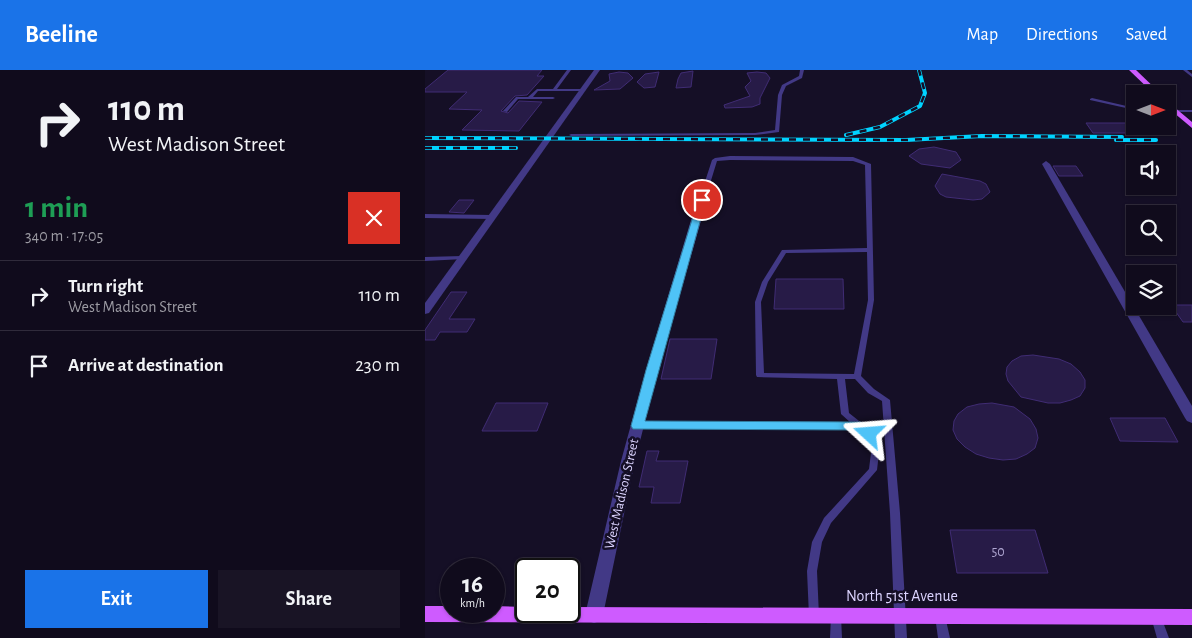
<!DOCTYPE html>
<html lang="en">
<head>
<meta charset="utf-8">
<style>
	:root { --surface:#100b1c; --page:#191425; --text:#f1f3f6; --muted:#9c9ba3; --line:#302b3b; --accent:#1a73e8 }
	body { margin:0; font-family:"Alegreya Sans",sans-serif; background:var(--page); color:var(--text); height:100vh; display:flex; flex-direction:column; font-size:19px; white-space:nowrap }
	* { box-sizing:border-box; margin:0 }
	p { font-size:16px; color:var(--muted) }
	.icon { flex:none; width:28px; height:28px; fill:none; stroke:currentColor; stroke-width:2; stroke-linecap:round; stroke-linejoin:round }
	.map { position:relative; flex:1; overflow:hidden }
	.side { display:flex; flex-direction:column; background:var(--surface); width:425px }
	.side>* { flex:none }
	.top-card { background:#100b1c; color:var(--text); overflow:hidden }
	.needle { width:32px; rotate:90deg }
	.tools { position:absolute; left:701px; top:15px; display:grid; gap:10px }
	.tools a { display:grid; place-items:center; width:50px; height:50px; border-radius:0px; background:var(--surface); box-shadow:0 1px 4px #0004,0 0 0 1px var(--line); font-size:25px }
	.speed { position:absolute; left:15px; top:488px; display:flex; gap:10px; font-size:25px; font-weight:700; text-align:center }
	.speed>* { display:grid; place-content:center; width:65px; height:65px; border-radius:50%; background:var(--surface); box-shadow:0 1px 4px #0004,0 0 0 1px var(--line); line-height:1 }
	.speed small { font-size:12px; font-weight:400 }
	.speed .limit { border:2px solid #111; border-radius:8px; background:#fff; color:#111 }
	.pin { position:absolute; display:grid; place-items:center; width:42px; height:42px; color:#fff; margin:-21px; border:2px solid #fff; border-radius:50%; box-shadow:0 1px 5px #0007 }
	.me { position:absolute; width:55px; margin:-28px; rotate:289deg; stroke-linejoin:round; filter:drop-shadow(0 0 4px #0008) }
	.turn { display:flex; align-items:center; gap:18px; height:105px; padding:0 25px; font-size:22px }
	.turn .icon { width:65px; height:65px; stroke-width:2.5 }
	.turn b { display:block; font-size:35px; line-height:42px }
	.round { display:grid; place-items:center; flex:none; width:52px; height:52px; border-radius:0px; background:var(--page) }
	.overview { display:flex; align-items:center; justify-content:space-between; height:85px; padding:0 25px }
	h1 { font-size:30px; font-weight:700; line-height:38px; color:#1e9e55 }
	.button { display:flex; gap:10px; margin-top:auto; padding:10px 25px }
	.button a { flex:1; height:58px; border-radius:0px; background:var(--accent); color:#fff; font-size:20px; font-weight:700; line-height:58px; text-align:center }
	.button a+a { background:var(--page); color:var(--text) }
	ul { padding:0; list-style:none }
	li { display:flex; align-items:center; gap:15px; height:70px; padding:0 25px; border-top:1px solid var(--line) }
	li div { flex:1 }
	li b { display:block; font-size:19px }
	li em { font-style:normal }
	header { display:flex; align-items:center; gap:30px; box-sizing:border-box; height:70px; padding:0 25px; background:var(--accent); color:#fff }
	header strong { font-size:24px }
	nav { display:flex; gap:28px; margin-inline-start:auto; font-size:18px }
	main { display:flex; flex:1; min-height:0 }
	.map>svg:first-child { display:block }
	.building { fill:#271b47; stroke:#402c74 }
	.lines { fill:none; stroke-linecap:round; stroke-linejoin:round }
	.service { fill:#423986; fill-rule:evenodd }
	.minor { fill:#423986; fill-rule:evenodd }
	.primary { fill:#ce5bff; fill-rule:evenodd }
	.rail-casing { stroke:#00d3ff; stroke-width:4 }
	.rail { stroke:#150f26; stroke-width:2.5; stroke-dasharray:7; stroke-linecap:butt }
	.route { fill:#4fc3f7; stroke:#337fa1 }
	.labels { text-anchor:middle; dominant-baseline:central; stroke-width:5; stroke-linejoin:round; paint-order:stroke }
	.street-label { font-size:14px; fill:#dcd4ff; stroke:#150f26 }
	.near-number-label { font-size:14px; fill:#afa6d1 }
	.near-street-label { font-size:16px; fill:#dcd4ff; stroke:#150f26 }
</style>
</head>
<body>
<header>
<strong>Beeline</strong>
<nav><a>Map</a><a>Directions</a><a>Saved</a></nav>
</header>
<main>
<section class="side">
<div class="top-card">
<div class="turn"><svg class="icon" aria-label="right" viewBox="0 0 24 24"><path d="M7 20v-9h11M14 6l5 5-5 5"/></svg><div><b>110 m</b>West Madison Street</div></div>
</div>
<div class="overview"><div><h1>1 min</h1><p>340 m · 17:05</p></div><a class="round" style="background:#d93025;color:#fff"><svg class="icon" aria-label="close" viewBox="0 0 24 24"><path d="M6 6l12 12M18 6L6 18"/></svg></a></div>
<ul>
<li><svg class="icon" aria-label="right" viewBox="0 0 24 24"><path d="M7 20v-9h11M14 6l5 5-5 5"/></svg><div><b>Turn right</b><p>West Madison Street</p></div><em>110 m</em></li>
<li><svg class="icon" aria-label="arrive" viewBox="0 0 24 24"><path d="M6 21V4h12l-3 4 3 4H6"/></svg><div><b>Arrive at destination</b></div><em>230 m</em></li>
</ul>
<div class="button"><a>Exit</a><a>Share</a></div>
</section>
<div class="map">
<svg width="767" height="568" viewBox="0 0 767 568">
	<rect width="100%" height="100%" fill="#150f26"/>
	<!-- building -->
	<g class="building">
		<path d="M23,0H117L112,6H119L102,25L90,26L76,41L83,43L94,31L117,32L94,61L37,60L57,40L24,39L42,22H0V19Z"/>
		<path d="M268,1L266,17L251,18L253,9L256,3Z"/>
		<path d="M194,2L203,3L208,8L195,19L169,20L185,11L184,4Z"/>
		<path d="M234,2L230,17L219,18L212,12L220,4Z"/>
		<path d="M332,2L341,3L345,8L335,28V34L327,37L300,38L299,35L325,26L320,17L326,11L322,3Z"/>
		<path d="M661,53H710V56H715L721,63H668Z"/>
		<path d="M509,77L531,82L536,90L525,98L496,94L484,86L494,79Z"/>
		<path d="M628,96H651L658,106H634Z"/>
		<path d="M517,104L555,111L561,114L565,122L557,129L548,130L521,127L515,124L510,116Z"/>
		<path d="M34,130H49L39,143L24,142Z"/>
		<path d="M351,209H418L419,239H349Z"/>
		<path d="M26,222H42L24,249H50L42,262H15L10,270H0V260Z"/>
		<path d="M746,235H767V252H758Z"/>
		<path d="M245,269H292L286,309H236Z"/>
		<path d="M608,285L634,289L646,294L655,302L660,310V318L655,326L646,330L635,333H623L596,327L583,311L581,304L582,297L587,291L596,286Z"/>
		<path d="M71,333H123L112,361H57Z"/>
		<path d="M567,333L589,337L605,349L611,359L613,368L610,378L602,384L591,389L578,390L564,388L551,384L540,377L532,369L528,360L529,351L533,344L542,337L554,334Z"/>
		<path d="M685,348H740L753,372L695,371Z"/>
		<path d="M222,381H234L231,391H263L255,433H226L229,417H214Z"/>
		<path d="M525,460H610L623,503H532Z"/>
	</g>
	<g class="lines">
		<!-- service -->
		<g class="service">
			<path d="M142,0H146L132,19H158V21H113L108,27H128L130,28L128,29H93L82,42L78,41L91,27H103L112,19H128Z"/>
			<path d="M375,0H379L377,8L361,16L357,25L354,62L330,65L146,66L144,65L146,64L330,63L350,60L353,25L357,15L374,6Z"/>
			<path d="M758,0H762L767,4V7Z"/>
			<path d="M667,28L710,38V40L665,30V29Z"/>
			<rect x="749" y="40" width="18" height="2"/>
			<path d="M305,86L428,87L446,94L449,230L436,306L449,319L465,330L475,443L482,568H470L465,443L457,331L443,323L430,309H420L424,343L448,362L455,375L452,400L406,453L397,472L392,501L394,546L393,549L389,551L385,549L384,546L382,501L387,472L399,448L444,399L447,375L442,366L433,359H212L209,358L208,356L209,354L212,353H426L416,344L412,309L332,307L331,305L330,232L337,212L357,180L442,178L440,95L428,91L305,90L292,91L280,130L277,132L275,131L274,130L287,90L290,88ZM442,182L443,230L429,304L339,303L336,232L343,212L361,183Z"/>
			<path d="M0,144L67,145L70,147L67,149L0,148Z"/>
			<path d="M37,186L40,188L39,189L0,191V187Z"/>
			<path d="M411,541L415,543L416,546L417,568H405L406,546L407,543Z"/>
			<path d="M515,541L519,543L520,546L525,568H513L510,546L511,543Z"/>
			<path d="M731,542L735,544L744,568H732L726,547L727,544Z"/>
		</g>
		<!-- minor -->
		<g class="minor">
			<path d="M169,0H175L4,243L0,244V233Z"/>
			<path d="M621,91L625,94L767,336V353L762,351L760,348L617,94Z"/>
			<path d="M277,127L282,130L233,300L210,391L178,545L175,551L169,553L163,551L160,545L196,391L221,300L272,130Z"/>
		</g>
		<!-- primary -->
		<g class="primary">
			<path d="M704,0H711L736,24H729Z"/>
			<path d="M742,31L767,52V58L742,37Z"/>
			<path d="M0,536H26V541H69V536L101,537V541H144V537L767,539V555L0,552Z"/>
		</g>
		<defs>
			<g id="rail">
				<path d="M421,65L455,57L495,36L500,23L494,0"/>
				<path d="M0,68L481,70L557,66L697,67"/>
				<path d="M691,70H731"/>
				<path d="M0,78H91"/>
			</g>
		</defs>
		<!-- rail casing -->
		<use href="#rail" class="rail-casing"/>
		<!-- rail -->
		<use href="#rail" class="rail"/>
	</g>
	<!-- route -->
	<path class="route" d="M277,128L281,130L220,351L435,352L439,353L451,364L449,367H440L432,360L208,359L206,356L221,300L273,130Z"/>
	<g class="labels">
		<!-- street labels -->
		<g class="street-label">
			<text transform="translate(197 424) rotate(-77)">West Madison Street</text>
		</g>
		<!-- near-number labels -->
		<g class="near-number-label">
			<text x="573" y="482">50</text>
		</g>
		<!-- near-street labels -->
		<g class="near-street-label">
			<text x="477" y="526">North 51st Avenue</text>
		</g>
	</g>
</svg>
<div class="tools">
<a><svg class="needle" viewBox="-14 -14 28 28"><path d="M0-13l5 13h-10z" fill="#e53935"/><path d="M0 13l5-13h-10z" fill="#9c9ba3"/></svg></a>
<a><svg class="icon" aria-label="sound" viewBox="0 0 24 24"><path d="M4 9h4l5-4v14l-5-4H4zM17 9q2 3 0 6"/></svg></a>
<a><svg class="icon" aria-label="search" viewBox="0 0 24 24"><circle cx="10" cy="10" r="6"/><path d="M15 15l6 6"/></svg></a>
<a><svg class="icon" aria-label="layers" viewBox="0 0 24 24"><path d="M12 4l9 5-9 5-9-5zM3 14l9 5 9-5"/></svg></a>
</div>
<div class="speed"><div>16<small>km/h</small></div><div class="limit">20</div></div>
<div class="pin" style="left:277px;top:130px;background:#d93025"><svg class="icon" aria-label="arrive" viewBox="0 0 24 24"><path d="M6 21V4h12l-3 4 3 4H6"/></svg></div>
<svg class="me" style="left:444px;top:364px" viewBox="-20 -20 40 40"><path d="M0-17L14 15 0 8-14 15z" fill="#4fc3f7" stroke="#fff" stroke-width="4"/></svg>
</div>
</main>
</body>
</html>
